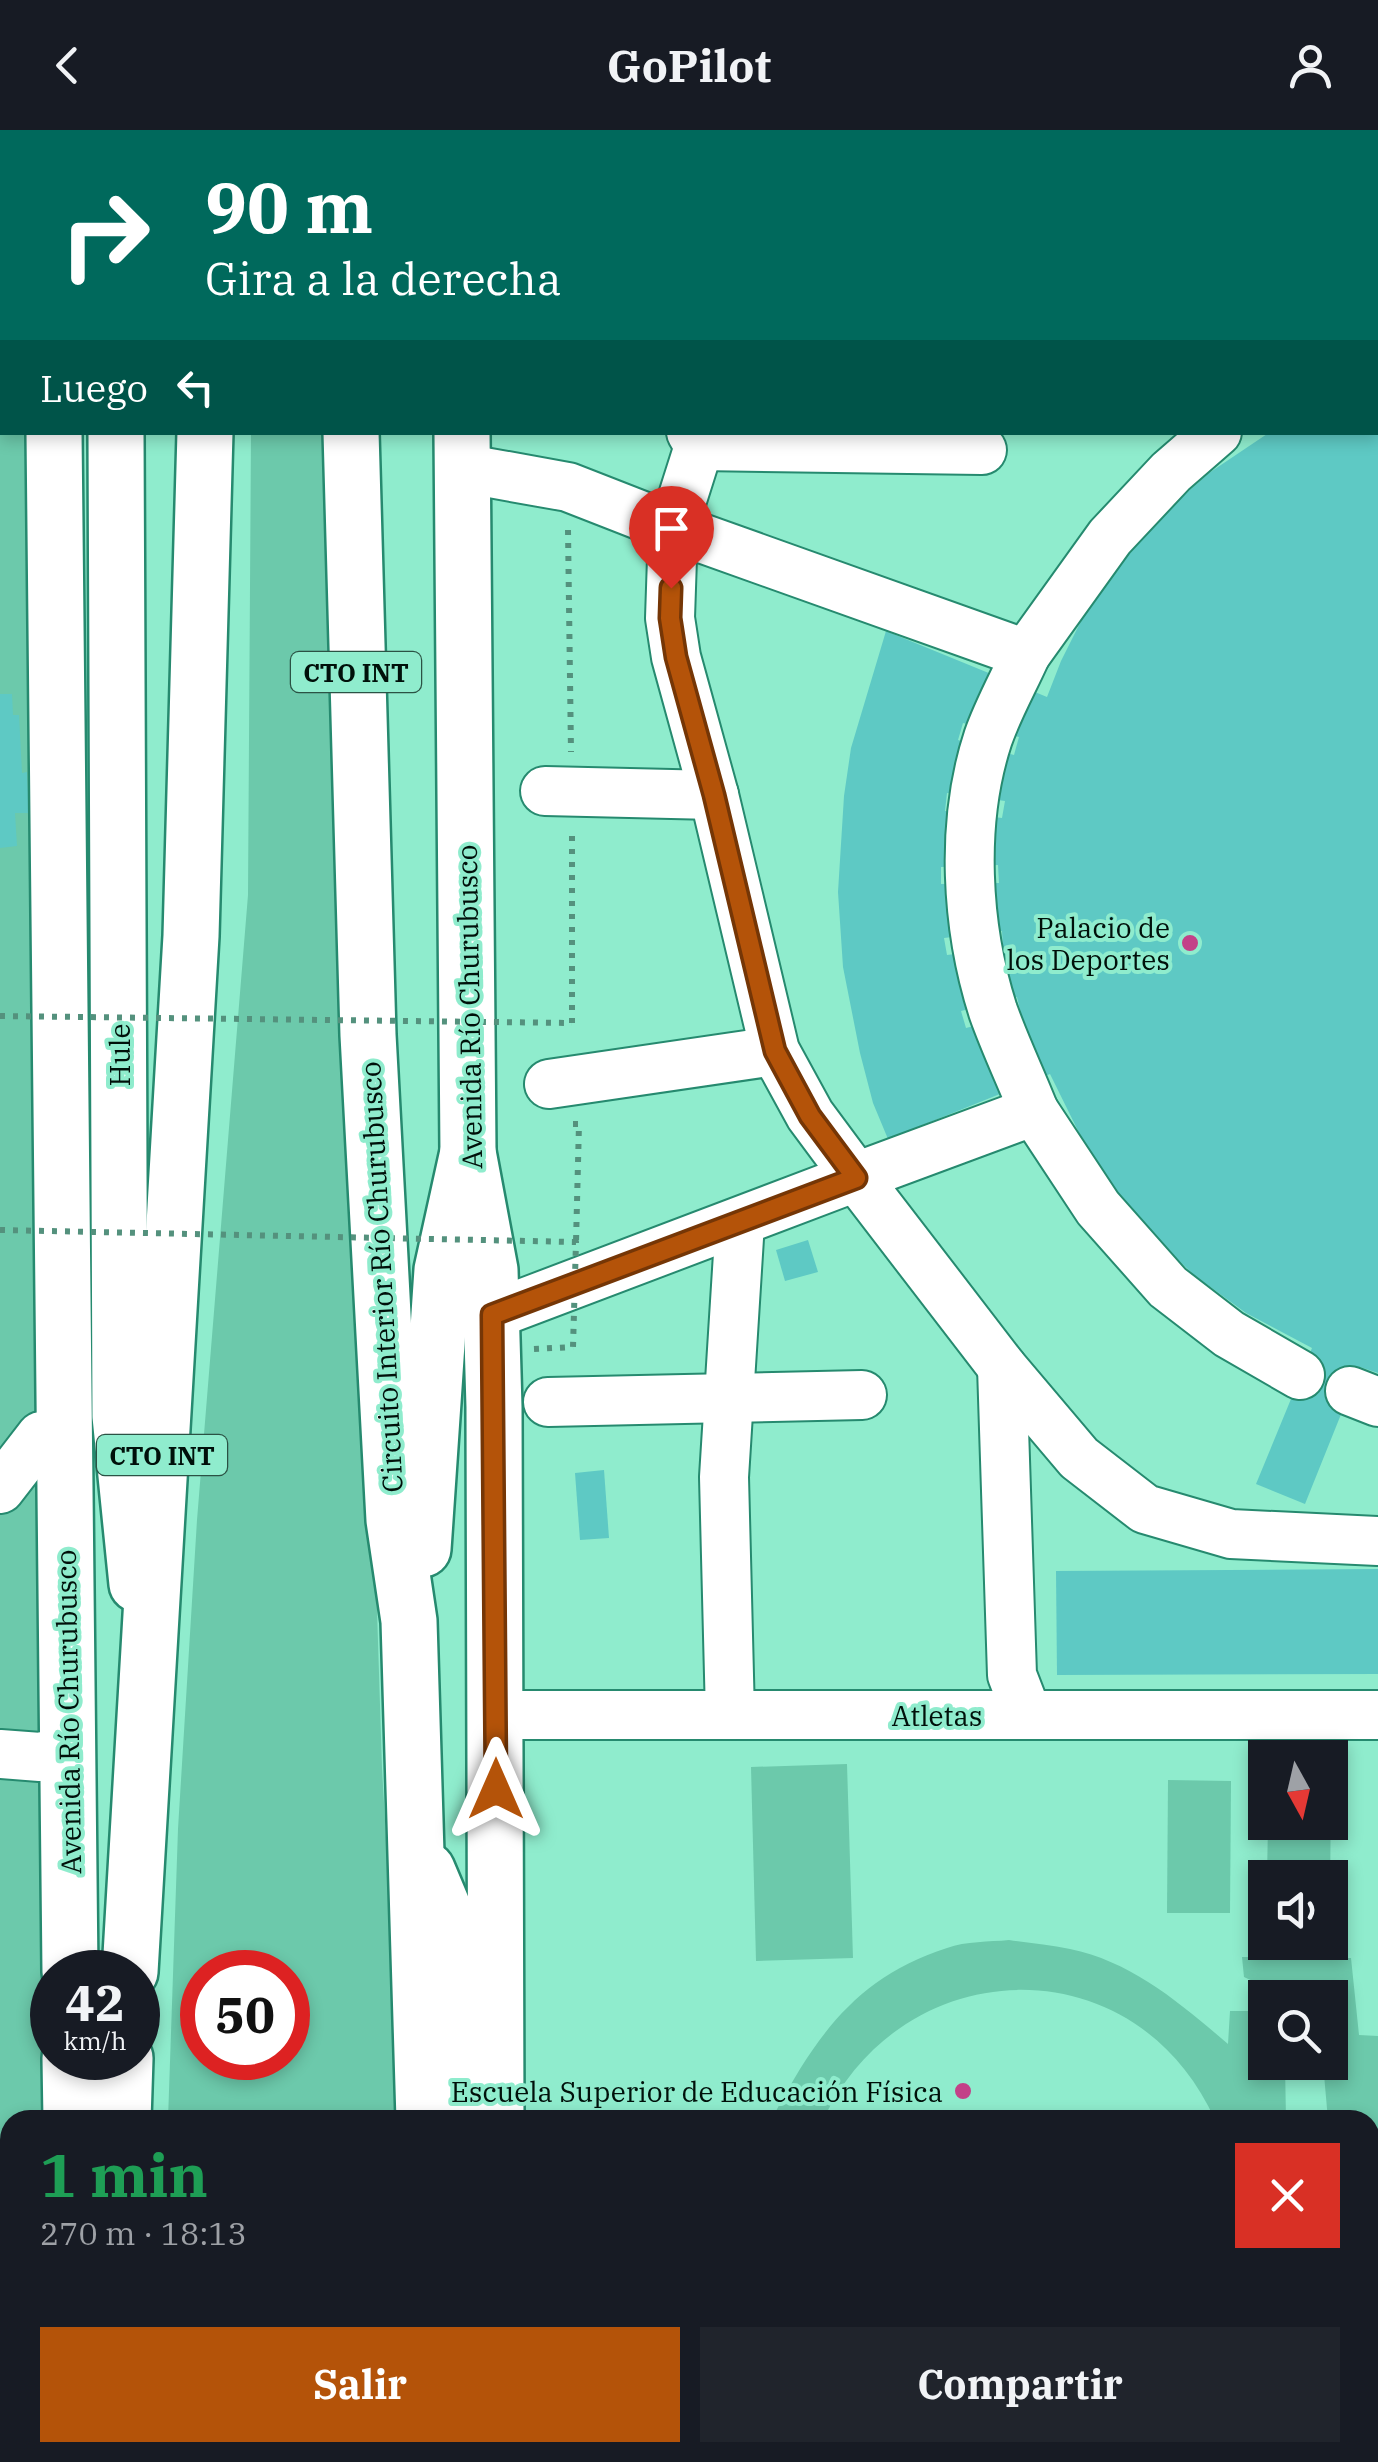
<!DOCTYPE html>
<html lang="es">
<head>
<meta charset="utf-8">
<style>
	:root { --surface:#171b24; --page:#20242c; --text:#f1f3f6; --muted:#9ea1a6; --accent:#b45309 }
	body { margin:0; font-family:"IBM Plex Serif",serif; background:var(--page); color:var(--text); height:100vh; display:flex; flex-direction:column; font-size:38px; white-space:nowrap }
	* { box-sizing:border-box; margin:0 }
	p { font-size:32px; color:var(--muted) }
	.icon { flex:none; width:55px; height:55px; fill:none; stroke:currentColor; stroke-width:2; stroke-linecap:round; stroke-linejoin:round }
	.map { position:relative; flex:1; overflow:hidden }
	.details { position:absolute; left:0px; top:1980px; width:1380px; height:352px; display:flex; flex-direction:column; background:var(--surface); border-radius:30px 30px 0 0; box-shadow:0 5px 15px #0003 }
	.details>* { flex:none }
	.hud { position:absolute; left:0px; top:0px; width:1380px; height:305px; box-shadow:0 5px 15px #0003; background:#00695c; color:#fff; overflow:hidden }
	.needle { width:65px; rotate:172deg }
	.tools { position:absolute; left:1248px; top:1610px; display:grid; gap:20px }
	.tools a { display:grid; place-items:center; width:100px; height:100px; border-radius:0px; background:var(--surface); box-shadow:0 5px 15px #0003; font-size:50px }
	.speed { position:absolute; left:30px; top:1820px; display:flex; gap:20px; font-size:50px; font-weight:700; text-align:center }
	.speed>* { display:grid; place-content:center; width:130px; height:130px; border-radius:50%; background:var(--surface); box-shadow:0 5px 15px #0003; line-height:1 }
	.speed small { font-size:25px; font-weight:400 }
	.speed .limit { border:15px solid #d22; background:#fff; color:#111 }
	.pin { position:absolute; display:grid; place-items:center; width:85px; height:85px; color:#fff; margin:-102px -42px; border-radius:50% 50% 50% 0; rotate:-45deg; box-shadow:0 0 10px #0007 }
	.pin .icon { rotate:45deg }
	.me { position:absolute; width:110px; margin:-55px; rotate:0deg; stroke-linejoin:round; filter:drop-shadow(0 0 8px #0008) }
	.turn { display:flex; align-items:center; gap:35px; height:210px; padding:0 40px; font-size:45px }
	.turn .icon { width:130px; height:130px; stroke-width:2.5 }
	.turn b { display:block; font-size:70px; line-height:85px }
	.then { display:flex; align-items:center; height:95px; padding:0 40px; background:#0003; gap:20px; font-size:38px }
	.round { display:grid; place-items:center; flex:none; width:105px; height:105px; border-radius:0px; background:var(--page) }
	.headline { display:flex; align-items:center; justify-content:space-between; height:170px; padding:0 40px }
	h1 { font-size:60px; font-weight:700; line-height:75px; color:#1e9e55 }
	.action { display:flex; gap:20px; margin-top:auto; padding:20px 40px }
	.action a { flex:1; height:115px; border-radius:0px; background:var(--accent); color:#fff; font-size:40px; font-weight:700; line-height:115px; text-align:center }
	.action a+a { background:var(--page); color:var(--text) }
	header { display:flex; justify-content:space-between; align-items:center; height:130px; padding:0 40px; background:var(--surface); font-size:45px; font-weight:700 }
	.map>svg:first-child { display:block }
	.green { fill:#6cc9ab; fill-rule:evenodd }
	.building { fill:#5ec9c4; fill-rule:evenodd }
	.lines { fill:none; stroke-linecap:round; stroke-linejoin:round }
	.minor-casing { stroke:#268a6f; stroke-width:52 }
	.major-casing { stroke:#268a6f; stroke-width:60 }
	.highway-casing { stroke:#268a6f; stroke-width:60 }
	.path { stroke:#54917d; stroke-width:6; stroke-dasharray:5 8; stroke-linecap:butt }
	.minor { stroke:#fff; stroke-width:48 }
	.major { stroke:#fff; stroke-width:55 }
	.highway { stroke:#fff; stroke-width:55 }
	.path-bridge { stroke:#54917d; stroke-width:6; stroke-dasharray:5 8; stroke-linecap:butt }
	.route-casing { stroke:#753606; stroke-width:25 }
	.route { stroke:#b45309; stroke-width:18 }
	.poi-dot { fill:#c34188; stroke:#8feccd; stroke-width:4 }
	.labels { text-anchor:middle; dominant-baseline:central; stroke-width:8; stroke-linejoin:round; paint-order:stroke }
	.shield { fill:#8feccd; stroke:#2b5244; stroke-width:2.5 }
	.shield-label { font-size:25px; font-weight:bold; fill:#00100a }
	.poi-label { font-size:28px; fill:#00100a; stroke:#8feccd; text-anchor:end }
	.street-label { font-size:28px; fill:#00100a; stroke:#8feccd }
</style>
</head>
<body>
<header><svg class="icon" aria-label="back" viewBox="0 0 24 24"><path d="M15 5l-7 7 7 7"/></svg>GoPilot<svg class="icon" aria-label="person" viewBox="0 0 24 24"><circle cx="12" cy="8" r="4"/><path d="M4 21q1-7 8-7t8 7"/></svg></header>
<div class="map">
<svg width="1378" height="2332" viewBox="0 0 1378 2332">
	<rect width="100%" height="100%" fill="#8feccd"/>
	<!-- green -->
	<g class="green">
		<path d="M0,0H25L2,2V302L26,303L41,1306L40,1599L44,1990H10V2322L49,2323V2332H0Z"/>
		<path d="M251,303H328L372,1322L382,1638L402,1990H168L178,1699L197,1390L248,765ZM202,1842H288V1928H202Z"/>
		<path d="M847,1634L853,1828L756,1831L751,1637Z"/>
		<path d="M1168,1650L1231,1651L1230,1783H1167Z"/>
		<path d="M1331,1651L1330,1768V1748L1267,1747L1268,1693L1330,1692Z"/>
		<path d="M1009,1810C1029,1813 1050,1815 1070,1819C1133,1832 1181,1874 1228,1914L1230,1881H1265V1932L1285,1933L1286,1990H1215C1136,1814 904,1819 823,1990H775L776,1981C818,1903 859,1846 947,1818C966,1811 989,1812 1009,1810Z"/>
		<path d="M1242,1827L1351,1828L1359,1905L1378,1906V2316H1370V1990H1328L1323,1933L1330,1932V1868L1287,1867L1244,1847Z"/>
		<path d="M431,2322L432,2332H170V2323Z"/>
		<rect x="831" y="2322" width="378" height="10"/>
	</g>
	<!-- building -->
	<g class="building">
		<path d="M1270,302H1378V1243L1360,1237L1305,1374L1256,1354L1312,1218L1246,1183L1194,1145L1151,1104L1113,1059L1089,1023L1050,944L888,1009L873,973L860,923L843,837L838,762L844,666L851,618L886,501L1047,567L1061,531L1085,483L1119,434L1158,388L1209,343ZM963,593L1019,607L1014,625L958,610ZM947,663L1005,671L1002,688L945,681ZM998,735L999,753L941,754V737ZM1002,801L1003,818L947,825L944,808ZM1017,867L1021,884L966,898L961,881Z"/>
		<path d="M0,564H12L13,585H19L22,643L27,642L29,683H15L17,716L0,718Z"/>
		<path d="M808,1110L818,1142L785,1151L776,1120Z"/>
		<path d="M604,1340L609,1408L580,1410L575,1343Z"/>
		<path d="M1378,1439V1544L1057,1545L1056,1441Z"/>
	</g>
	<g class="lines">
		<defs>
			<g id="minor">
				<path d="M588,0L589,2"/>
				<path d="M699,316L982,320"/>
				<path d="M462,338L568,357L673,398L1026,524L1110,407L1171,342L1217,302"/>
				<path d="M1026,524C1014,551 998,579 988,608C960,693 966,797 993,881C1005,915 1021,948 1034,981"/>
				<path d="M545,661L714,665"/>
				<path d="M549,954L775,921"/>
				<path d="M492,1185L856,1047L810,985L775,921L714,665L676,527L670,488L673,398L699,316L691,302"/>
				<path d="M1002,1237L1012,1545L1027,1584"/>
				<path d="M1300,1245L1229,1204L1168,1157L1098,1078L1034,981L856,1047L1002,1237L1079,1328L1145,1379L1231,1404L1378,1411"/>
				<path d="M1350,1261L1378,1272"/>
				<path d="M548,1272L862,1265"/>
				<path d="M0,1359L41,1306L65,1303"/>
				<path d="M496,1585H1378"/>
				<path d="M730,1585L724,1347L740,1092"/>
				<path d="M0,1624L40,1627L69,1620"/>
			</g>
			<g id="major">
				<path d="M51,0V2"/>
				<path d="M114,0V2"/>
				<path d="M460,0V2"/>
				<path d="M54,302L70,1842"/>
				<path d="M116,302L120,1286L137,1454"/>
				<path d="M462,302L468,1022L490,1140L494,1277L496,1990"/>
				<path d="M70,1928L71,1990"/>
				<path d="M73,2322V2332"/>
				<path d="M509,2322L511,2332"/>
			</g>
			<g id="highway">
				<path d="M201,0V2"/>
				<path d="M347,0V2"/>
				<path d="M351,302L368,905L394,1390L409,1491L424,1990"/>
				<path d="M423,1419L442,1140L468,1022"/>
				<path d="M427,1740L462,1823L471,1990"/>
				<path d="M130,1842L191,806L205,302"/>
				<path d="M123,1990L125,1928"/>
				<path d="M126,2322V2332"/>
				<path d="M442,2322L443,2332"/>
			</g>
		</defs>
		<!-- minor casing -->
		<use href="#minor" class="minor-casing"/>
		<!-- major casing -->
		<use href="#major" class="major-casing"/>
		<!-- highway casing -->
		<use href="#highway" class="highway-casing"/>
		<!-- path -->
		<g class="path">
			<path d="M568,400L571,622"/>
			<path d="M572,893V700"/>
			<path d="M573,994H579L576,1112"/>
			<path d="M534,1219L573,1217"/>
		</g>
		<!-- minor -->
		<use href="#minor" class="minor"/>
		<!-- major -->
		<use href="#major" class="major"/>
		<!-- highway -->
		<use href="#highway" class="highway"/>
		<!-- path-bridge -->
		<g class="path-bridge">
			<path d="M0,886L572,893"/>
			<path d="M0,1100L576,1112L573,1217"/>
		</g>
	</g>
	<g class="lines">
		<defs>
			<path id="route" d="M496,1659L492,1185L856,1048L810,986L775,921L714,665L676,527L670,488L671,458"/>
		</defs>
		<!-- route casing -->
		<use href="#route" class="route-casing"/>
		<!-- route -->
		<use href="#route" class="route"/>
	</g>
	<!-- markers -->
	<g class="poi-dot">
		<circle cx="1190" cy="813" r="10"/>
		<circle cx="963" cy="1961" r="10"/>
	</g>
	<g class="labels">
		<!-- shield labels -->
		<g class="shield">
			<rect x="291" y="522" width="130" height="40" rx="8"/>
			<rect x="97" y="1305" width="130" height="40" rx="8"/>
		</g>
		<g class="shield-label">
			<text x="356" y="542">CTO INT</text>
			<text x="162" y="1325">CTO INT</text>
		</g>
		<!-- poi labels -->
		<g class="poi-label">
			<text x="1170" y="797">Palacio de<tspan x="1170" dy="32">los Deportes</tspan></text>
			<text x="943" y="1961">Escuela Superior de Educación Física</text>
		</g>
		<!-- street labels -->
		<g class="street-label">
			<text transform="translate(469 877) rotate(-91)">Avenida Río Churubusco</text>
			<text transform="translate(119 925) rotate(-90)">Hule</text>
			<text transform="translate(381 1147) rotate(-93)">Circuito Interior Río Churubusco</text>
			<text transform="translate(68 1582) rotate(-91)">Avenida Río Churubusco</text>
			<text x="937" y="1585">Atletas</text>
		</g>
	</g>
</svg>
<div class="tools">
<a><svg class="needle" viewBox="-14 -14 28 28"><path d="M0-13l5 13h-10z" fill="#e53935"/><path d="M0 13l5-13h-10z" fill="#9ea1a6"/></svg></a>
<a><svg class="icon" aria-label="sound" viewBox="0 0 24 24"><path d="M4 9h4l5-4v14l-5-4H4zM17 9q2 3 0 6"/></svg></a>
<a><svg class="icon" aria-label="search" viewBox="0 0 24 24"><circle cx="10" cy="10" r="6"/><path d="M15 15l6 6"/></svg></a>
</div>
<div class="speed"><div>42<small>km/h</small></div><div class="limit">50</div></div>
<div class="pin" style="left:671px;top:458px;background:#d93025"><svg class="icon" aria-label="arrive" viewBox="0 0 24 24"><path d="M6 21V4h12l-3 4 3 4H6"/></svg></div>
<svg class="me" style="left:496px;top:1659px" viewBox="-20 -20 40 40"><path d="M0-17L14 15 0 8-14 15z" fill="#b45309" stroke="#fff" stroke-width="4"/></svg>
<div class="hud">
<div class="turn"><svg class="icon" aria-label="right" viewBox="0 0 24 24"><path d="M7 20v-9h11M14 6l5 5-5 5"/></svg><div><b>90 m</b>Gira a la derecha</div></div>
<div class="then">Luego<svg class="icon" aria-label="left" viewBox="0 0 24 24"><path d="M17 20v-9H6M10 6l-5 5 5 5"/></svg></div>
</div>
<section class="details">
<div class="headline"><div><h1>1 min</h1><p>270 m · 18:13</p></div><a class="round" style="background:#d93025;color:#fff"><svg class="icon" aria-label="close" viewBox="0 0 24 24"><path d="M6 6l12 12M18 6L6 18"/></svg></a></div>
<div class="action"><a>Salir</a><a>Compartir</a></div>
</section>
</div>
</body>
</html>
